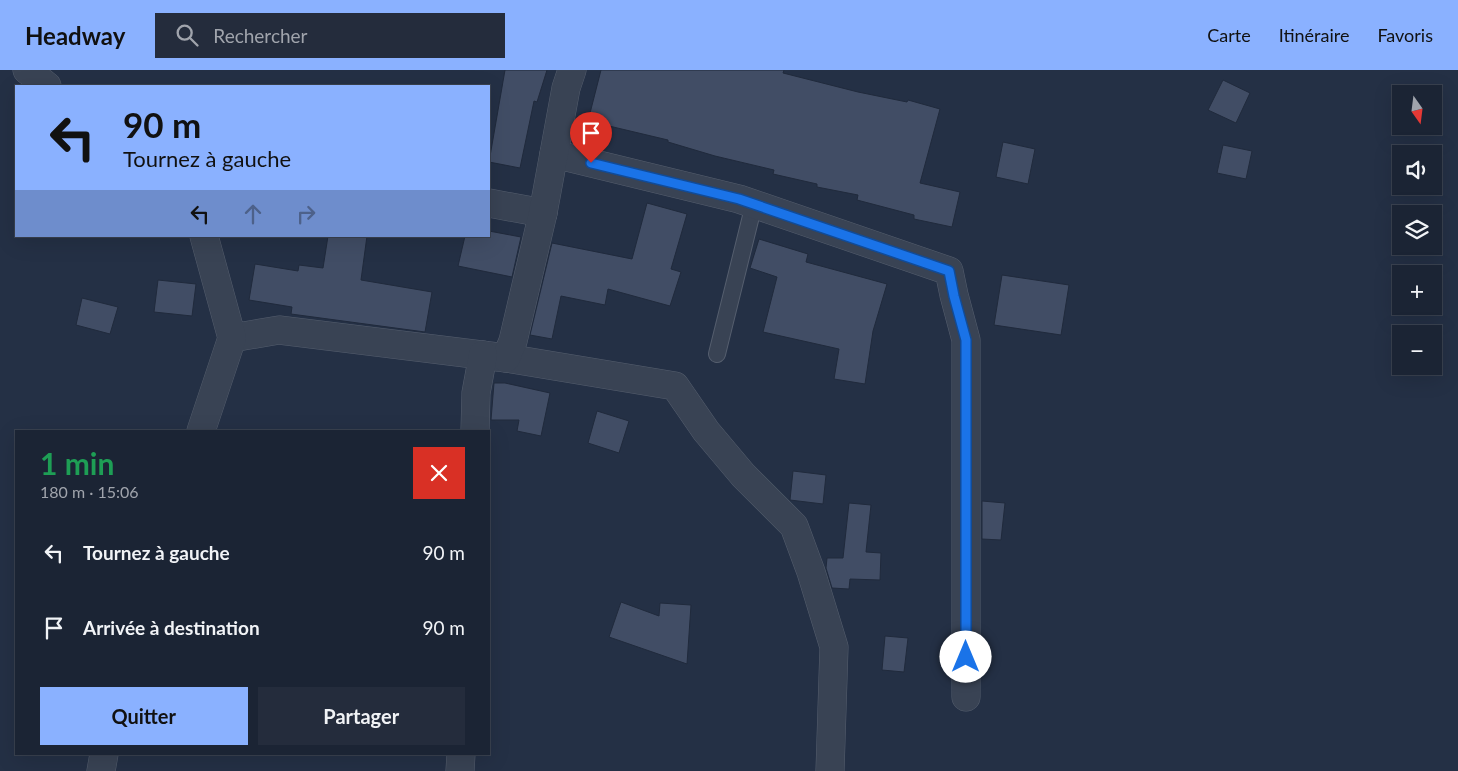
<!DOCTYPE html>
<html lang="fr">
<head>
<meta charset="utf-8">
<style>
	:root { --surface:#1b2434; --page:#242c3c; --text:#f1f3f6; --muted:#a0a4ac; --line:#39414f; --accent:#8ab1ff }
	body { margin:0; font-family:Lato,sans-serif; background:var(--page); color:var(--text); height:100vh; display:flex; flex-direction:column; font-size:19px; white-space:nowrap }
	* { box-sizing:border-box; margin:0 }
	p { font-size:16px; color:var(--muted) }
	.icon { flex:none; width:28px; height:28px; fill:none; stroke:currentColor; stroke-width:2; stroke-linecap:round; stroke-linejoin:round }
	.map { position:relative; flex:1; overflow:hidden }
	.details { position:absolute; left:15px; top:360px; width:475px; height:325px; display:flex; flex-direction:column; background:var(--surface); border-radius:0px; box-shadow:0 5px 20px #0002,0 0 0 1px var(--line) }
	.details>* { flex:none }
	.top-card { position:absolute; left:15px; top:15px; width:475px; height:152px; border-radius:0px; box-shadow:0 5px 20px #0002,0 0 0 1px var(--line); background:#8ab1ff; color:#111; overflow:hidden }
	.needle { width:32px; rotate:166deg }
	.controls { position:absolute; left:1392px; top:15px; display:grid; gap:10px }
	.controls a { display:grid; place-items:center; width:50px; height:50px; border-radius:0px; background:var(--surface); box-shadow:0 5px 20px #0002,0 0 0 1px var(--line); font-size:25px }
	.pin { position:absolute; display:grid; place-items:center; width:42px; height:42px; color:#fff; margin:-51px -21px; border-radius:50% 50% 50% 0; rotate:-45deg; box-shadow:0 0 5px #0007 }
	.pin .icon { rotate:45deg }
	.me { position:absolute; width:55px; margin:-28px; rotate:0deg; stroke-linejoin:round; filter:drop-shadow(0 0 4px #0008) }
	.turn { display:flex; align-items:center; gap:18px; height:105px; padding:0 25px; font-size:22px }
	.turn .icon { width:65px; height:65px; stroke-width:2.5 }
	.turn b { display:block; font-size:35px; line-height:42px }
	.lanes { display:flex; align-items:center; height:48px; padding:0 25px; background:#0003; justify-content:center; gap:25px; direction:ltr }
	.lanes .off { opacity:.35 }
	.round { display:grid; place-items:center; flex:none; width:52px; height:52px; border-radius:0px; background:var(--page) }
	.overview { display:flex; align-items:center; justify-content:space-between; height:85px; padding:0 25px }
	h1 { font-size:30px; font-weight:700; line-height:38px; color:#1e9e55 }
	.action { display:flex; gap:10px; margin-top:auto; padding:10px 25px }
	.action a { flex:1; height:58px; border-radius:0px; background:var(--accent); color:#111; font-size:20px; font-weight:700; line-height:58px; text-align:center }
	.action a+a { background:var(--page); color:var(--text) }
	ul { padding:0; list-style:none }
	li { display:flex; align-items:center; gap:15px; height:75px; padding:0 25px }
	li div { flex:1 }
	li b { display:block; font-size:19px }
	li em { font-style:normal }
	header { display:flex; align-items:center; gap:30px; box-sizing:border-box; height:70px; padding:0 25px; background:var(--accent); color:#111 }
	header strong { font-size:24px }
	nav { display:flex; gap:28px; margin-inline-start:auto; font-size:18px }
	.search { width:350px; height:45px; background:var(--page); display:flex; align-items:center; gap:12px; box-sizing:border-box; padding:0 18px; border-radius:0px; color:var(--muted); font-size:19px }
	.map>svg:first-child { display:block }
	.building { fill:#414d65; stroke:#202a3c }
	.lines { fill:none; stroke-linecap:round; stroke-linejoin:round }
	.lane-casing { stroke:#555e6e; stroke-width:18 }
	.street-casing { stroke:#555e6e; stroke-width:29 }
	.lane { stroke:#394354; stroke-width:16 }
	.street { stroke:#394354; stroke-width:28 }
	.route-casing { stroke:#114b97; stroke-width:12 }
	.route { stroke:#1a73e8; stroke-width:9 }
</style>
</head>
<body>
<header>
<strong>Headway</strong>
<div class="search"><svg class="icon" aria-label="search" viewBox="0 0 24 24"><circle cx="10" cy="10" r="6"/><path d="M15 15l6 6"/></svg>Rechercher</div>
<nav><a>Carte</a><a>Itinéraire</a><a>Favoris</a></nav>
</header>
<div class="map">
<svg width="1458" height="701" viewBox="0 0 1458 701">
	<rect width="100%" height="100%" fill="#243045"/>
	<!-- building -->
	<g class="building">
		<path d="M505,0H547L537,32L534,31L520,98L489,92Z"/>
		<path d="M601,0H784L783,3L858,22L907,32L908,30L940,39L920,113L960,122L952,157L914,149V145L857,130L858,125L817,117V114L773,104L774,100L715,86L668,72V70L588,51Z"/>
		<path d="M1223,10L1250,23L1236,53L1208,40Z"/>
		<path d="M1003,72L1035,79L1028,114L996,107Z"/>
		<path d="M1223,75L1252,81L1246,109L1217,103Z"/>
		<path d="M647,133L687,144L671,199L681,202L670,236L608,219L605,235L561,226L552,269L530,265L552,173L632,189Z"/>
		<path d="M489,161L521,167L512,207L458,196L465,166H489Z"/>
		<path d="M328,166H367L361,210L432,222L425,262L291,244L292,237L249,230L255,194L298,201L299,195L323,198Z"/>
		<path d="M759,169L808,184L806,192L887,214L873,261L865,314L834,309L839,279L763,262L777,207L750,198Z"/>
		<path d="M1002,205L1069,215L1061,265L994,255Z"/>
		<path d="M158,210L196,214L192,246L154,242Z"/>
		<path d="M82,228L118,237L110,264L76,255Z"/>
		<path d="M494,313H505L550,323L541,366L517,361L519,350H491Z"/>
		<path d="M597,341L629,351L619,383L588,373Z"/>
		<path d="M793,401L826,405L823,434L790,430Z"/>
		<path d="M982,431L1005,433L1001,470L982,469Z"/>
		<path d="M849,433L871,435L866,482L881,483L880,510L850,509L849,519L832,518L826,498L827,488H843Z"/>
		<path d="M621,532L659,546L660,533L691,535L687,594L609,567Z"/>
		<path d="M885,566L908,568L904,602L882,600Z"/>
	</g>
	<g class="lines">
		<defs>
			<path id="lane" d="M717,284L754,134"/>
			<g id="street">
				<path d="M27,0L47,16"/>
				<path d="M554,84L739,129L949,201L954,225L966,270V627"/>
				<path d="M489,133L543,143"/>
				<path d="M232,268L279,260L506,288L675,316L706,361L743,405L794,456L811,502L834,577L830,701"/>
				<path d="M506,288L513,271L543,143L566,18L572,0"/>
				<path d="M201,361L232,268L204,166"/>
				<path d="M475,361L476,323L483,285"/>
				<path d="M101,701L104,684"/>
				<path d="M460,701L461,684"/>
			</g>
		</defs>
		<!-- lane casing -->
		<use href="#lane" class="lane-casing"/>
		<!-- street casing -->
		<use href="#street" class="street-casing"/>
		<!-- lane -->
		<use href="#lane" class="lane"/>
		<!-- street -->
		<use href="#street" class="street"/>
	</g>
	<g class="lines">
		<defs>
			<path id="route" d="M591,93L739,129L949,201L954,226L966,270V587"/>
		</defs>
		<!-- route casing -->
		<use href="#route" class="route-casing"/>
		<!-- route -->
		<use href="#route" class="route"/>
	</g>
</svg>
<div class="controls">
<a><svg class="needle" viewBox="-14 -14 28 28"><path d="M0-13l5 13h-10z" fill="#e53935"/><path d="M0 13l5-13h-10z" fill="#a0a4ac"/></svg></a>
<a><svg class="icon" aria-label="sound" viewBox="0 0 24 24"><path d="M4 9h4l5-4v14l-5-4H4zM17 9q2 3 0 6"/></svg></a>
<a><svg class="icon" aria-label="layers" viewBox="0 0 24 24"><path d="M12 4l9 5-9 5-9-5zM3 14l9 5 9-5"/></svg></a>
<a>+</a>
<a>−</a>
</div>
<div class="pin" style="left:591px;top:93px;background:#d93025"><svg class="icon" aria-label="arrive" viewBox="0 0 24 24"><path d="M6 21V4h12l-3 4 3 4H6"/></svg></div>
<svg class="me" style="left:966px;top:587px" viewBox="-20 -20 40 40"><circle r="19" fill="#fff"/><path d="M0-13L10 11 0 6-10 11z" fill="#1a73e8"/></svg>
<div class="top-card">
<div class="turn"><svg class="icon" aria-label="left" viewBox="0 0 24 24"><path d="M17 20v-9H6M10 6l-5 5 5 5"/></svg><div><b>90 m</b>Tournez à gauche</div></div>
<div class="lanes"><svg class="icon" aria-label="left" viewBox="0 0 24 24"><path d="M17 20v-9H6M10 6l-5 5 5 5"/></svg><svg class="icon off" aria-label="ahead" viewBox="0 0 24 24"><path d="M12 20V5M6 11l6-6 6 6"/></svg><svg class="icon off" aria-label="right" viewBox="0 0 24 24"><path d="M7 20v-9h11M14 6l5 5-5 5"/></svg></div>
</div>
<section class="details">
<div class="overview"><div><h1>1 min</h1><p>180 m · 15:06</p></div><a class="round" style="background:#d93025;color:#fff"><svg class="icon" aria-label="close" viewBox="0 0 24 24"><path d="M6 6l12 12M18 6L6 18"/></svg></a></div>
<ul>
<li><svg class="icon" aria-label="left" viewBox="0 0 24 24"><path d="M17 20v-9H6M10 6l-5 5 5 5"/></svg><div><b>Tournez à gauche</b></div><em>90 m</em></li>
<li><svg class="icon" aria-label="arrive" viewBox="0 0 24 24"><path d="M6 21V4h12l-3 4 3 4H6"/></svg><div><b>Arrivée à destination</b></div><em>90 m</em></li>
</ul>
<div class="action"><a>Quitter</a><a>Partager</a></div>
</section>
</div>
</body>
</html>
